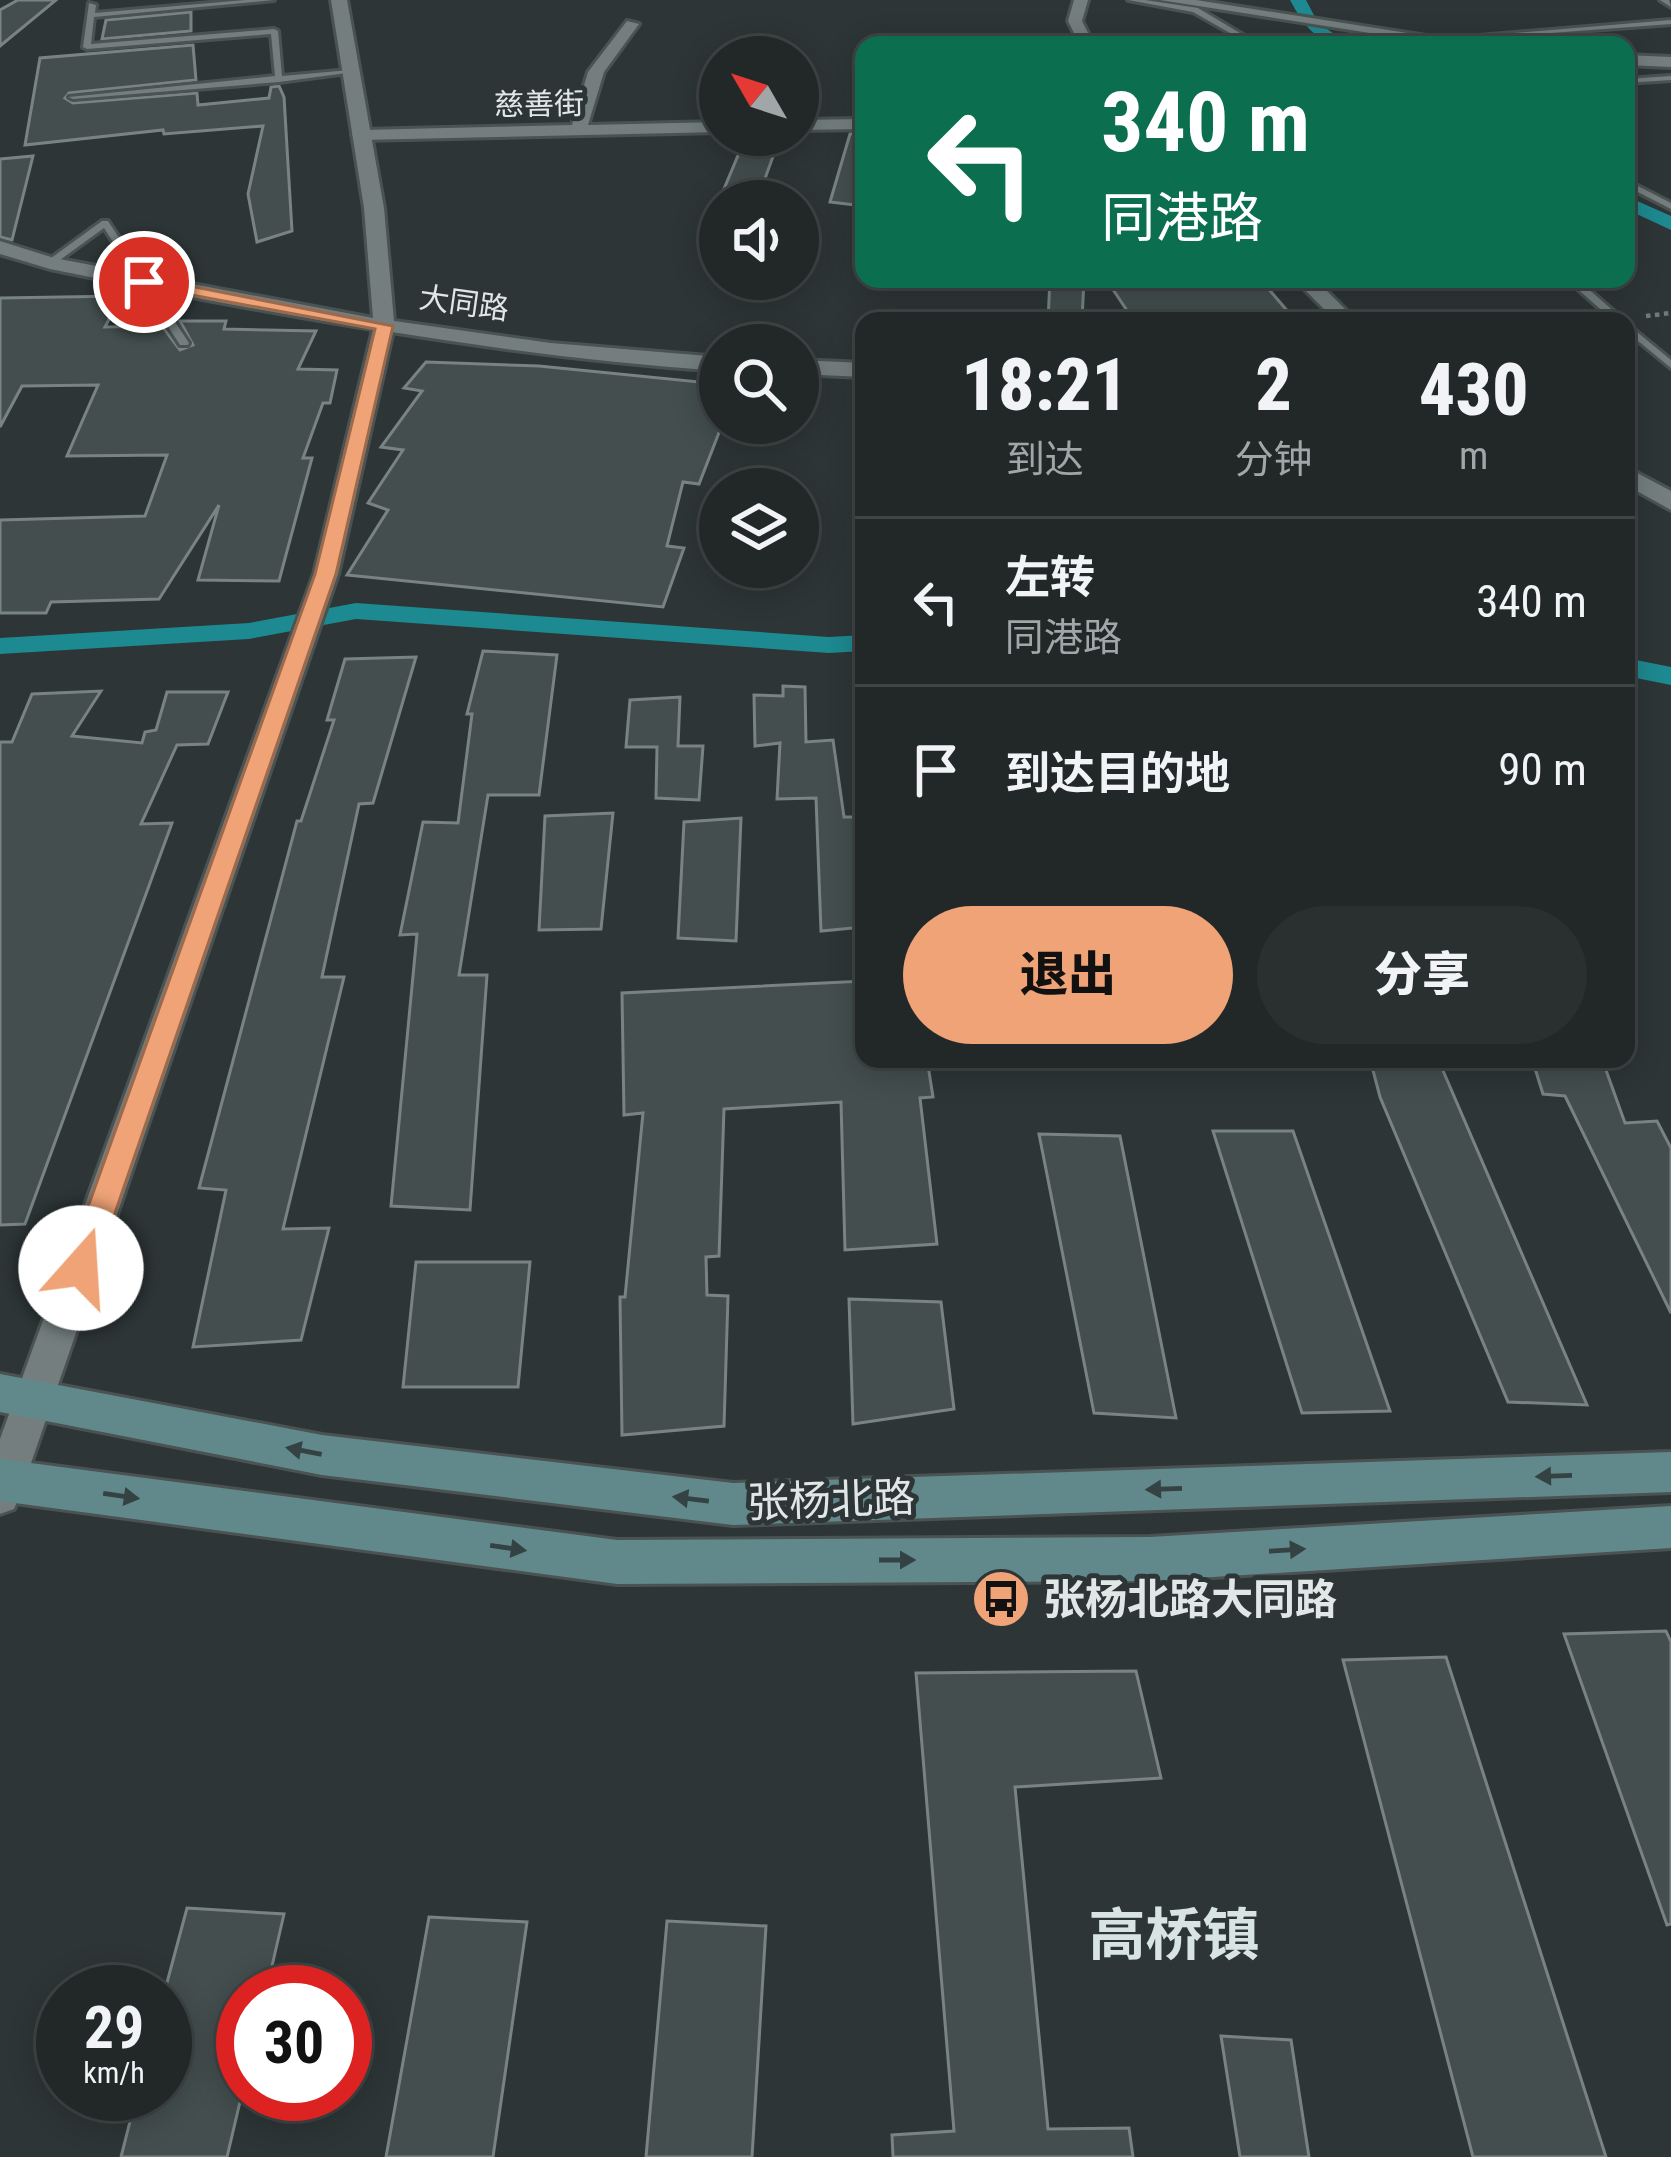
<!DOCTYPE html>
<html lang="zh">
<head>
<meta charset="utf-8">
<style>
	:root { --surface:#222828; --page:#2a3030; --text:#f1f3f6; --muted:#a2a6a8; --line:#3f4445; --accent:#efa377 }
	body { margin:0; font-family:"Roboto Condensed","Noto Sans SC",sans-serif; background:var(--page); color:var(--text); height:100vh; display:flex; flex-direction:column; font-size:45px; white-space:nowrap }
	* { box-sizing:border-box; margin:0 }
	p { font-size:39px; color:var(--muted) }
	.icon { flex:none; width:66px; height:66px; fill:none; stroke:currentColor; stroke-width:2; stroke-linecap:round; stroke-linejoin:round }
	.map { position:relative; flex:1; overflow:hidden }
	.drawer { position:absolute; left:855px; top:312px; width:780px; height:756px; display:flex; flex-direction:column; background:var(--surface); border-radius:24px; box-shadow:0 6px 30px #0003,0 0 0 3px var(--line) }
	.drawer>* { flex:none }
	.hud { position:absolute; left:855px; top:36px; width:780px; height:252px; border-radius:24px; box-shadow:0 6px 30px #0003,0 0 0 3px var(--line); background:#0b6e4f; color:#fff; overflow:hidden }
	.needle { width:78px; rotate:309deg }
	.tools { position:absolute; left:699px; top:36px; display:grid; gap:24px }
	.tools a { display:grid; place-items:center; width:120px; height:120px; border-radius:50%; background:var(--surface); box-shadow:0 6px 30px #0003,0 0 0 3px var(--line); font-size:60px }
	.speed { position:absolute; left:36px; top:1965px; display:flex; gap:24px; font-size:60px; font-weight:700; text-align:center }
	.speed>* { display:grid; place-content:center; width:156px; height:156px; border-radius:50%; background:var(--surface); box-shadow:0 6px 30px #0003,0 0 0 3px var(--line); line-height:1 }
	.speed small { font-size:30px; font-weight:400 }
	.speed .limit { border:18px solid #d22; background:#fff; color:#111 }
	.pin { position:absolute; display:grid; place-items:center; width:102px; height:102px; color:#fff; margin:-51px; border:6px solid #fff; border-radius:50%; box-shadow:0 3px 12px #0007 }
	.me { position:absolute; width:132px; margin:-66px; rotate:19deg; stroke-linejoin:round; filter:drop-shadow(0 0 9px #0008) }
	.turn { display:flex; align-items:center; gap:42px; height:252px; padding:0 48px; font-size:54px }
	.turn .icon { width:156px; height:156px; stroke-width:2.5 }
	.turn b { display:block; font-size:84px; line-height:102px }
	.eta { display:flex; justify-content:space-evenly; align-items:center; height:204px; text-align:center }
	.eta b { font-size:72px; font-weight:800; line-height:84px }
	.primary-button { display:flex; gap:24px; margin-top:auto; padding:24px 48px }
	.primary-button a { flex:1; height:138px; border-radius:72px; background:var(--accent); color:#111; font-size:48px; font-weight:800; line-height:138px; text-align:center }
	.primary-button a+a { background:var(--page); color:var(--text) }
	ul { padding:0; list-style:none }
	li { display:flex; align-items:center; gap:36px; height:168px; padding:0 48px; border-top:3px solid var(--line) }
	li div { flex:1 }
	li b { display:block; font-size:45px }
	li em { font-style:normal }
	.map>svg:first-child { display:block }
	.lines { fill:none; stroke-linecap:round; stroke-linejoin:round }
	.canal { fill:#1d8990; fill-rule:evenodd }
	.building { fill:#444e4e; stroke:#798383; stroke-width:3 }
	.service-casing { stroke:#4a5252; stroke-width:6 }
	.minor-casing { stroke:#4a5252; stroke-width:6 }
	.tertiary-casing { stroke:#4a5252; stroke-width:6 }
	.secondary-casing { stroke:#4a5252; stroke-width:6 }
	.path { stroke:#72797a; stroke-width:4.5; stroke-dasharray:4.5 4.5; stroke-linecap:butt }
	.service { fill:#747e7e; fill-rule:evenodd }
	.minor { fill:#747e7e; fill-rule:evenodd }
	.tertiary { fill:#747e7e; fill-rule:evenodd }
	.secondary { fill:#61898b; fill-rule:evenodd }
	.oneway { fill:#354243 }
	.route { fill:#efa377; stroke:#9b6a4d; stroke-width:3 }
	.labels { text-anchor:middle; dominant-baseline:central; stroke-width:10; stroke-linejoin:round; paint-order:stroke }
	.far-street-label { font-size:30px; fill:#e1e7e7; stroke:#2d3536 }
	.near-street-label { font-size:42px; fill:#e1e7e7; stroke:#2d3536 }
	.near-poi-label { font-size:42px; font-weight:bold; fill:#e1e7e7; stroke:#2d3536; text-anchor:start }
	.near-district-label { font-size:57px; font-weight:bold; fill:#d8e3e4; stroke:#2d3536 }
</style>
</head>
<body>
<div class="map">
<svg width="1671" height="2157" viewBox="0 0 1671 2157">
	<rect width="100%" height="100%" fill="#2d3536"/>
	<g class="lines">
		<!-- canal -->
		<g class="canal">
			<path d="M1290,0H1306L1318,23L1351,45C1318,45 1305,28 1290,0Z"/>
			<path d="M1626,196L1671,216V230L1626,209Z"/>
			<path d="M356,603L829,637L864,635V651L829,653L356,619L249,639L0,654V638L249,623Z"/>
			<path d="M1626,658L1671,667V685L1626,676Z"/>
		</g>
	</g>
	<!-- building -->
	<g class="building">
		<path d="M18,0H56L0,46V10Z"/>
		<path d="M191,12V31L102,39L106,20Z"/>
		<path d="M193,45L196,80L69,93L65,98L73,103L197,93L198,105L269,98L271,87L279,86L284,97L292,231L257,242L248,194L263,126L164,134L163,130L25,145L40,58Z"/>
		<path d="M850,134H864V206L830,202Z"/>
		<path d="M742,146L775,151L758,198L721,196Z"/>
		<path d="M33,156L12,240L0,237V159Z"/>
		<path d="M1050,279H1084L1082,321H1048Z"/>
		<path d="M1106,279H1260L1296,321H1134Z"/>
		<path d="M121,296L105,327L162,326L180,350L193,345L180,321H226L224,329L316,331L298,369L337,370L330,403H323L303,458H312L279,581L198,580L219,505L159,599L51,602L46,613H0V520L145,516L167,455L67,456L98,385L22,386L0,427V298Z"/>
		<path d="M426,362L539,366L720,384V430L699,484L683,482L667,546L684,548L663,607L347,575L388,510L368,503L403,450L381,447L422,391L404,388Z"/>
		<path d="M483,651L557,655L539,795H488L459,975H487L470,1210L391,1206L417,934L400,935L423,822L458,823L472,714H467Z"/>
		<path d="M416,657L373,803L359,804L322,977H344L283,1229L329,1228L301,1340L193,1347L226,1190L199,1188L297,821H301L334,720H327L345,659Z"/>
		<path d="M783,686L805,687L806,742L833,740L844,817H864V927L821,931L816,798L777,799L780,743L755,746L754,695L783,696Z"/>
		<path d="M101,691L72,736L142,743L145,732L156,730L167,692H228L208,744L177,745L141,824L172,823L25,1224L0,1225V742H12L32,694Z"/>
		<path d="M680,697L678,746H703L699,800L656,798L657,747H626L630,700Z"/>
		<path d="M613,813L601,929L539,930L545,816Z"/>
		<path d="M741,818L736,941L678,938L684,822Z"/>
		<path d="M864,981V1059H927L933,1097L920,1098L937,1244L845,1250L841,1102L724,1109L719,1256L706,1257L707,1295L728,1296L724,1426L622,1435L620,1297H625L643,1113L624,1115L622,993Z"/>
		<path d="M1370,1059H1438L1587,1405L1508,1402L1380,1097Z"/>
		<path d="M1532,1059H1602L1625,1123L1657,1121L1671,1148V1313L1565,1096L1543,1094Z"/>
		<path d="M1213,1131H1293L1390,1411L1302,1413Z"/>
		<path d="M1039,1134L1120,1136L1176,1418L1094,1413Z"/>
		<path d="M416,1262H530L518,1387H403Z"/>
		<path d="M849,1299L941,1302L954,1409L853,1424Z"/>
		<path d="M1666,1631L1671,1642V1924L1667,1925L1564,1634Z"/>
		<path d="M1446,1657L1606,2157H1473L1343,1660Z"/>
		<path d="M1136,1671L1161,1778L1015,1787L1048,2129L1129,2128L1133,2157H893L892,2135L954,2131L916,1673Z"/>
		<path d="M187,1908L284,1914L266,1992H243V2089L227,2157H121L137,2094H165V1990Z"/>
		<path d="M429,1917L527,1922L493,2157H386Z"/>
		<path d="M667,1921L766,1926L752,2157H646Z"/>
		<path d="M1221,2036L1291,2040L1309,2157H1240Z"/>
	</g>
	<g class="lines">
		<defs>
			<g id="service">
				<path d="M245,0H274L94,17L91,44L274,29L278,31L282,76L350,70L354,72L279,82L73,99L69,97L275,76L271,34L87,49L83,47L89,3L96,5L95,13Z"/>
				<path d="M1128,0H1145L1198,8L1260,45H1251L1193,12Z"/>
				<path d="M1660,0H1669L1671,7Z"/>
				<path d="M1671,20V24L1483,38L1479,36Z"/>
				<path d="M1671,76V80L1626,83V79Z"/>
				<path d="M1626,180L1671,203V209L1626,186Z"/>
				<path d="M102,221H108L189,343L188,345H180L104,228L53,265H47V261Z"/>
				<path d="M1566,279H1577L1625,321H1614Z"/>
				<path d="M1626,323L1671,360V368L1626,331Z"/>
			</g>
			<g id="minor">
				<path d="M1074,0H1088L1082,21L1094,45H1080L1068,21Z"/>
				<path d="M1160,0H1196L1484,45H1446Z"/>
				<path d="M627,21L639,24L604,72L588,125L720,122V132L360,140L352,135L360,130L572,125L588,72Z"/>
				<path d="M1626,55L1671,57V67L1626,65Z"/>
				<path d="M864,119V129L798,130V120Z"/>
				<path d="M1294,279H1315L1357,321H1336Z"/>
				<path d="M384,320L394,326L338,574L20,1495L14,1509L0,1514V1439L314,574L374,326Z"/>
			</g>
			<g id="tertiary">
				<path d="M331,0H347L384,208L394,321L551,343L720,357V371C494,355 272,314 50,269L0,254V241L54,258L373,318L364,208Z"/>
				<path d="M798,360L864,363V377L798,374Z"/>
				<path d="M1626,467L1671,491V510L1626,485Z"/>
			</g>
			<g id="secondary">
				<path d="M0,1374L322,1435L733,1483L1671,1452V1492L733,1525L322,1475L0,1412Z"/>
				<path d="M0,1459L617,1540L1150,1537L1671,1506V1548L1150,1581L617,1584L0,1501Z"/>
			</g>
		</defs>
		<!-- service casing -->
		<use href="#service" class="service-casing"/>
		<!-- minor casing -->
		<use href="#minor" class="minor-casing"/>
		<!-- tertiary casing -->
		<use href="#tertiary" class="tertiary-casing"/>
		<!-- secondary casing -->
		<use href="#secondary" class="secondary-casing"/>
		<!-- path -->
		<path class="path" d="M1646,316L1671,313"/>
		<!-- service -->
		<use href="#service" class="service"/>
		<!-- minor -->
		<use href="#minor" class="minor"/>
		<!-- tertiary -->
		<use href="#tertiary" class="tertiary"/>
		<!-- secondary -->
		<use href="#secondary" class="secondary"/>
	</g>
	<!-- one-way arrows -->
	<defs><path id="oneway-solid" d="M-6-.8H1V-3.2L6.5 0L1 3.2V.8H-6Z" transform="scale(3)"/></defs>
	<g class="oneway">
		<use href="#oneway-solid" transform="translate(304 1451) rotate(-169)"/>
		<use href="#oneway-solid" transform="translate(1554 1476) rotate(178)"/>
		<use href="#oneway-solid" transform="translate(1164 1489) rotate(178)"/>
		<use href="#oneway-solid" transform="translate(121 1496) rotate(8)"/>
		<use href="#oneway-solid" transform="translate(691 1499) rotate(-173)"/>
		<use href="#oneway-solid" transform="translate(508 1548) rotate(8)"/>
		<use href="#oneway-solid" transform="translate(1287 1550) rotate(-4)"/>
		<use href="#oneway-solid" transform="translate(897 1560)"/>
	</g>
	<!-- route -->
	<path class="route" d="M144,277L393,326L336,574L96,1268L92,1277L81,1281L71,1277L66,1268L315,574L375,329L138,285L136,282Z"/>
	<!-- icons -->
	<defs>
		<symbol id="bus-disc" viewBox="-11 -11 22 22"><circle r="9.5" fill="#efa377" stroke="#2d3536"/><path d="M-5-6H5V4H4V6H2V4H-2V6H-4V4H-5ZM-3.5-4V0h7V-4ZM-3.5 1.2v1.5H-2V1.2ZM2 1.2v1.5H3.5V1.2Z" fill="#111"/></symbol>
	</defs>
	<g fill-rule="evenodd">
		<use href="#bus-disc" x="968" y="1566" width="66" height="66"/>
	</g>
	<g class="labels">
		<!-- far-street labels -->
		<g class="far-street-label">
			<text transform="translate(539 104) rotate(-1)">慈善街</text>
			<text transform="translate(464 303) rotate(8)">大同路</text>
		</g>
		<!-- near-street labels -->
		<g class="near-street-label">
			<text transform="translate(831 1500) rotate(-2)">张杨北路</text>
		</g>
		<!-- near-poi labels -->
		<g class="near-poi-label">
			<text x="1043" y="1599">张杨北路大同路</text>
		</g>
		<!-- near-district labels -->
		<g class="near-district-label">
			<text x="1174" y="1935">高桥镇</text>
		</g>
	</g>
</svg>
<div class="tools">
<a><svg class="needle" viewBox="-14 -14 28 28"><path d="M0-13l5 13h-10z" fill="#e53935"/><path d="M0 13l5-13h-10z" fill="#a2a6a8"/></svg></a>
<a><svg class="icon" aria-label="sound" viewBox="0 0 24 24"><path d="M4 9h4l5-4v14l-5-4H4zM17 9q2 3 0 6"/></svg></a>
<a><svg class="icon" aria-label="search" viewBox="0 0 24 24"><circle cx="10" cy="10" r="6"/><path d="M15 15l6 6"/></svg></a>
<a><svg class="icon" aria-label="layers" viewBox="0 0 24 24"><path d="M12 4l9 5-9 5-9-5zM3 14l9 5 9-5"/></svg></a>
</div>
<div class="speed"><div>29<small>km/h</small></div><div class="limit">30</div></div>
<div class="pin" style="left:144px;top:282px;background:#d93025"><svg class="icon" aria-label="arrive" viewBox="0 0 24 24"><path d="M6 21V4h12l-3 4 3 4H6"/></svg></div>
<svg class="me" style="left:81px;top:1268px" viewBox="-20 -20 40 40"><circle r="19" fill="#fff"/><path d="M0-13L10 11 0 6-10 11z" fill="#efa377"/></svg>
<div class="hud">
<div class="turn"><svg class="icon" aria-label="left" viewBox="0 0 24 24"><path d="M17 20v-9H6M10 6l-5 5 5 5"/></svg><div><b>340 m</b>同港路</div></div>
</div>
<section class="drawer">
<div class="eta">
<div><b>18:21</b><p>到达</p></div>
<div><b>2</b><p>分钟</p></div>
<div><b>430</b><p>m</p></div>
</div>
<ul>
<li><svg class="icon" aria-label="left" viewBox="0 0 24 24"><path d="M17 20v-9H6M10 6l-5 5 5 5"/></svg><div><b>左转</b><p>同港路</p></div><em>340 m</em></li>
<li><svg class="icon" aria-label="arrive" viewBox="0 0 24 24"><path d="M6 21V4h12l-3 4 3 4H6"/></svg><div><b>到达目的地</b></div><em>90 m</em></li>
</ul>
<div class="primary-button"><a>退出</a><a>分享</a></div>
</section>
</div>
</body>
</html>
